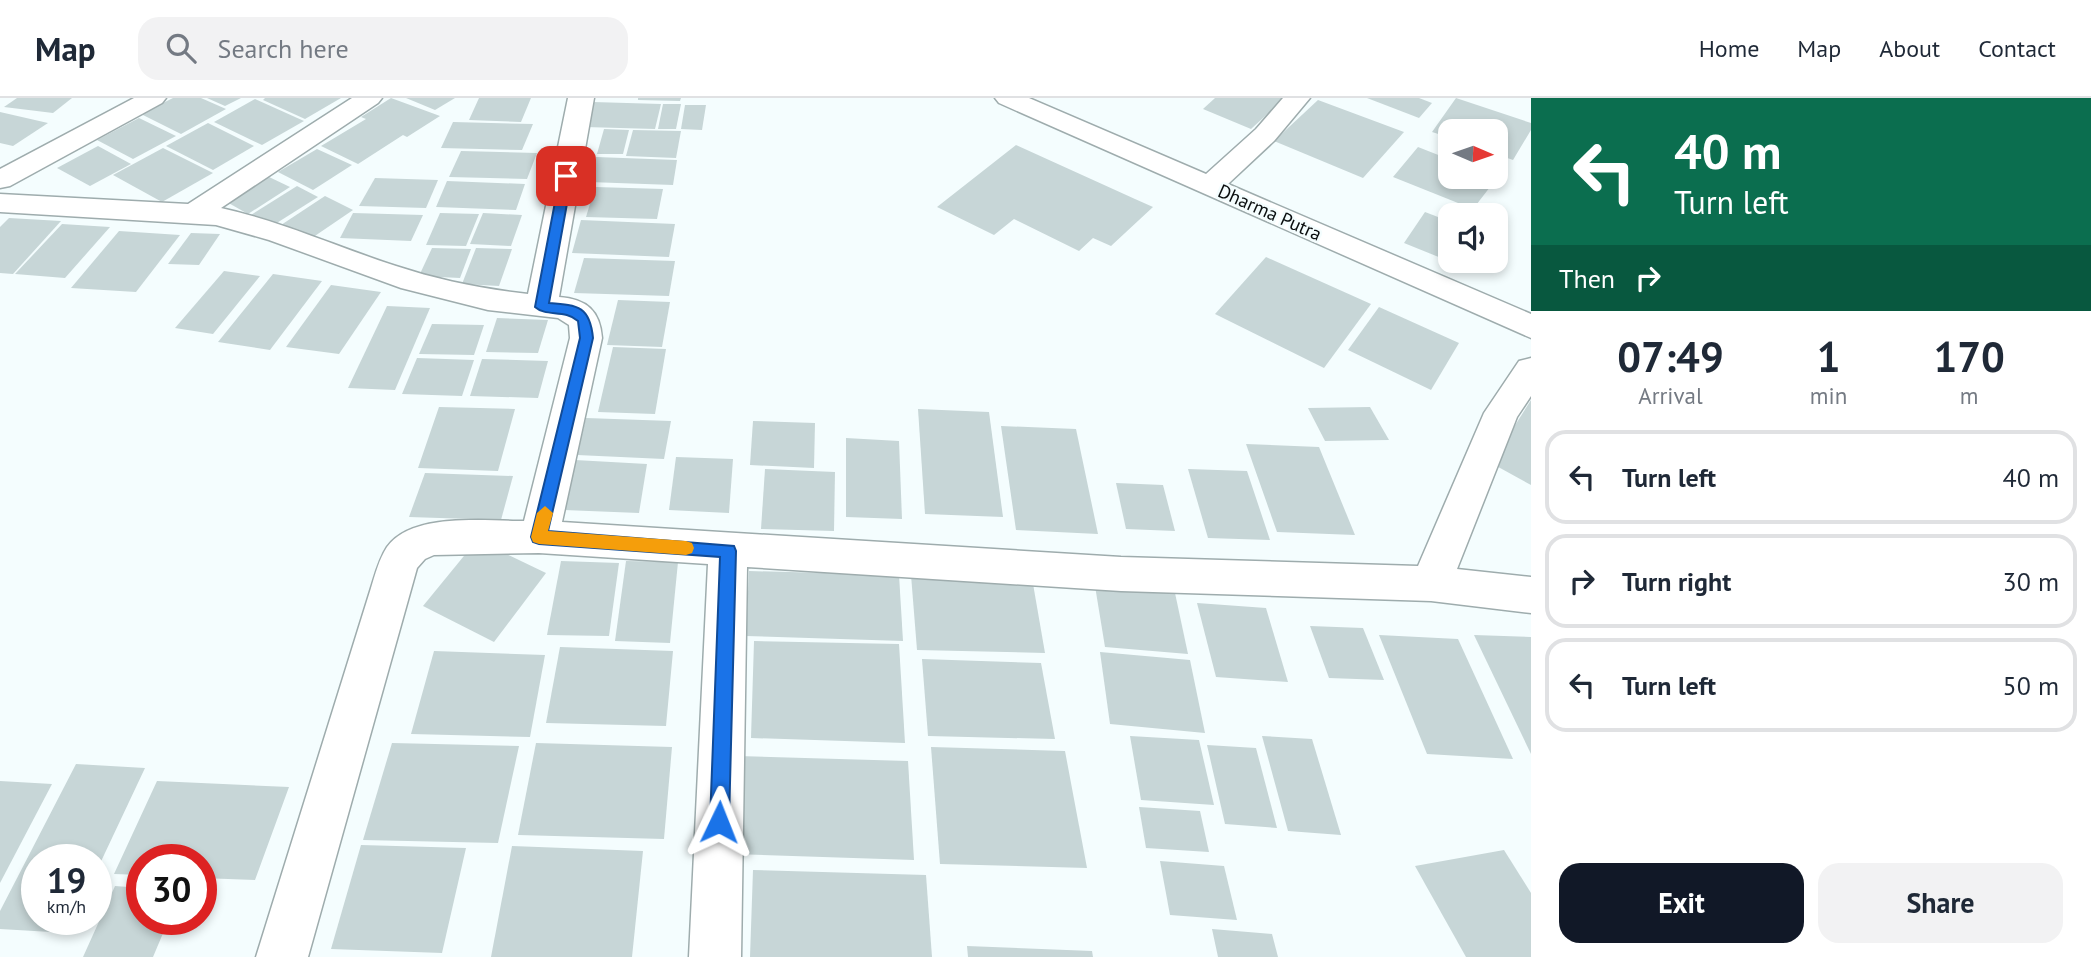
<!DOCTYPE html>
<html lang="en">
<head>
<meta charset="utf-8">
<style>
	:root { --surface:#fff; --page:#f2f2f3; --text:#1f2937; --muted:#747a83; --line:#e0e1e3; --accent:#111827 }
	body { margin:0; font-family:"PT Sans",sans-serif; background:var(--page); color:var(--text); height:100vh; display:flex; flex-direction:column; font-size:26px; white-space:nowrap }
	* { box-sizing:border-box; margin:0 }
	p { font-size:23px; color:var(--muted) }
	.icon { flex:none; width:38px; height:38px; fill:none; stroke:currentColor; stroke-width:2; stroke-linecap:round; stroke-linejoin:round }
	.map { position:relative; flex:1; overflow:hidden }
	.sheet { display:flex; flex-direction:column; background:var(--surface); width:560px }
	.sheet>* { flex:none }
	.banner { background:#0b6e4f; color:#fff; overflow:hidden }
	.needle { width:46px; rotate:92deg }
	.fabs { position:absolute; left:1438px; top:21px; display:grid; gap:14px }
	.fabs a { display:grid; place-items:center; width:70px; height:70px; border-radius:14px; background:var(--surface); box-shadow:0 4px 10px #0003; font-size:35px }
	.speed { position:absolute; left:21px; top:746px; display:flex; gap:14px; font-size:35px; font-weight:700; text-align:center }
	.speed>* { display:grid; place-content:center; width:91px; height:91px; border-radius:50%; background:var(--surface); box-shadow:0 4px 10px #0003; line-height:1 }
	.speed small { font-size:18px; font-weight:400 }
	.speed .limit { border:10px solid #d22; background:#fff; color:#111 }
	.pin { position:absolute; display:grid; place-items:center; width:60px; height:60px; color:#fff; margin:-30px; border-radius:14px; box-shadow:0 4px 10px #0006 }
	.me { position:absolute; width:77px; margin:-38px; rotate:2deg; stroke-linejoin:round; filter:drop-shadow(0 0 5px #0008) }
	.turn { display:flex; align-items:center; gap:24px; height:147px; padding:0 28px; font-size:32px }
	.turn .icon { width:91px; height:91px; stroke-width:2.5 }
	.turn b { display:block; font-size:49px; line-height:60px }
	.then { display:flex; align-items:center; height:66px; padding:0 28px; background:#0003; gap:14px; font-size:26px }
	.eta { display:flex; justify-content:space-evenly; align-items:center; height:119px; text-align:center }
	.eta b { font-size:42px; font-weight:600; line-height:49px }
	.action { display:flex; gap:14px; margin-top:auto; padding:14px 28px }
	.action a { flex:1; height:80px; border-radius:21px; background:var(--accent); color:#fff; font-size:28px; font-weight:600; line-height:80px; text-align:center }
	.action a+a { background:var(--page); color:var(--text) }
	ul { padding:0; list-style:none }
	li { display:flex; align-items:center; gap:21px; height:94px; margin:0 14px 10px; padding:0 14px; border:4px solid var(--line); border-radius:21px }
	li div { flex:1 }
	li b { display:block; font-size:26px }
	li em { font-style:normal }
	header { display:flex; align-items:center; gap:42px; box-sizing:border-box; height:98px; padding:0 35px; background:var(--surface); border-bottom:2px solid var(--line) }
	header strong { font-size:33px }
	nav { display:flex; gap:38px; margin-inline-start:auto; font-size:24px }
	.search { width:490px; height:63px; background:var(--page); display:flex; align-items:center; gap:18px; box-sizing:border-box; padding:0 24px; border-radius:21px; color:var(--muted); font-size:26px }
	main { display:flex; flex:1; min-height:0 }
	.map>svg:first-child { display:block }
	.building { fill:#c7d6d7 }
	.lines { fill:none; stroke-linecap:round; stroke-linejoin:round }
	.minor-casing { stroke:#9eacad; stroke-width:3 }
	.minor { fill:#fff; fill-rule:evenodd }
	.route { fill:#1a73e8; stroke:#114b97; stroke-width:2 }
	.slow { fill:#f59e0b }
	.labels { text-anchor:middle; dominant-baseline:central; stroke-width:5; stroke-linejoin:round; paint-order:stroke }
	.far-street-label { font-size:19px; fill:#090d0e; stroke:#f4fdfe }
</style>
</head>
<body>
<header>
<strong>Map</strong>
<div class="search"><svg class="icon" aria-label="search" viewBox="0 0 24 24"><circle cx="10" cy="10" r="6"/><path d="M15 15l6 6"/></svg>Search here</div>
<nav><a>Home</a><a>Map</a><a>About</a><a>Contact</a></nav>
</header>
<main>
<div class="map">
<svg width="1531" height="859" viewBox="0 0 1531 859">
	<rect width="100%" height="100%" fill="#f4fdfe"/>
	<!-- building -->
	<g class="building">
		<path d="M17,0H72L53,15L4,9Z"/>
		<path d="M173,0H201L226,11L181,36L141,16Z"/>
		<path d="M207,0H241L225,8Z"/>
		<path d="M265,0H341L305,21L263,2Z"/>
		<path d="M391,0L440,18L407,39L403,37L358,66L321,48L366,21L361,19Z"/>
		<path d="M406,0H455L435,12Z"/>
		<path d="M479,0H531L521,24L469,22Z"/>
		<path d="M638,0H681L680,3L638,2Z"/>
		<path d="M1215,0H1285L1251,31L1203,11Z"/>
		<path d="M1367,0H1419L1432,5L1419,20Z"/>
		<path d="M1456,0L1531,25V32L1513,62L1496,56V33H1451V40L1432,34Z"/>
		<path d="M255,1L304,23L262,47L214,24Z"/>
		<path d="M1318,2L1404,34L1363,80L1274,43Z"/>
		<path d="M593,4L661,6L655,31L585,29Z"/>
		<path d="M663,6H681L676,31H658Z"/>
		<path d="M685,7H706L702,32L681,31Z"/>
		<path d="M0,14L48,25L13,48L0,45Z"/>
		<path d="M139,20L176,38L133,61L97,42Z"/>
		<path d="M453,24L533,26L522,52L441,50Z"/>
		<path d="M208,25L254,48L213,72L166,48Z"/>
		<path d="M604,31L629,32L623,56H597Z"/>
		<path d="M633,32L681,33L676,60L626,58Z"/>
		<path d="M1016,47L1135,101L1153,109L1111,148L1093,140L1079,153L1014,121L994,137L937,109Z"/>
		<path d="M98,48L131,66L90,88L57,70Z"/>
		<path d="M1418,49L1451,62V79L1497,80L1473,111L1393,79Z"/>
		<path d="M163,50L213,75L162,104L113,77Z"/>
		<path d="M317,51L352,67L313,92L278,74Z"/>
		<path d="M461,53L537,55L527,81L449,79Z"/>
		<path d="M596,59L677,62L673,87L589,84Z"/>
		<path d="M267,78L290,89L248,116L225,103Z"/>
		<path d="M375,80L438,82L426,110L359,108Z"/>
		<path d="M447,83L525,86L516,112L436,109Z"/>
		<path d="M297,88L318,99L272,128L251,117Z"/>
		<path d="M595,89L663,91L657,121L586,119Z"/>
		<path d="M325,98L353,112L306,144L278,129Z"/>
		<path d="M1425,114L1451,124V164L1404,145Z"/>
		<path d="M353,115L423,117L411,143L340,140Z"/>
		<path d="M440,115L479,116L466,148L426,147Z"/>
		<path d="M483,115L522,117L511,148L470,146Z"/>
		<path d="M9,120L61,123L13,176L0,175V129Z"/>
		<path d="M581,122L675,126L669,159L572,155Z"/>
		<path d="M62,126L110,129L65,180L15,176Z"/>
		<path d="M119,133L180,137L136,194L71,190Z"/>
		<path d="M191,135L220,136L199,167L168,166Z"/>
		<path d="M432,150L471,151L460,180L419,178Z"/>
		<path d="M476,150L512,151L499,188L462,186Z"/>
		<path d="M1266,159L1371,206L1324,270L1215,216Z"/>
		<path d="M584,160L675,163L669,198L574,195Z"/>
		<path d="M224,173L260,178L213,236L175,230Z"/>
		<path d="M273,176L322,183L270,252L218,244Z"/>
		<path d="M331,187L381,194L339,256L286,249Z"/>
		<path d="M618,202L670,204L662,249L607,247Z"/>
		<path d="M387,208L430,210L395,292L348,290Z"/>
		<path d="M1379,209L1459,245L1431,292L1348,252Z"/>
		<path d="M497,220L548,222L538,255L486,254Z"/>
		<path d="M432,226L484,227L474,257L419,256Z"/>
		<path d="M613,249L666,251L655,316L598,314Z"/>
		<path d="M417,260L474,262L462,298L402,296Z"/>
		<path d="M482,261L548,263L538,300L470,298Z"/>
		<path d="M1531,302V387L1491,365Z"/>
		<path d="M439,309L515,311L498,373L418,370Z"/>
		<path d="M1370,309L1389,342L1325,343L1308,310Z"/>
		<path d="M918,311L989,314L1003,419L925,416Z"/>
		<path d="M586,320L671,323L664,361L577,357Z"/>
		<path d="M753,323L815,325L814,370L750,367Z"/>
		<path d="M1001,328L1076,331L1098,436L1016,432Z"/>
		<path d="M846,340L899,343L902,421L846,419Z"/>
		<path d="M1246,346L1319,349L1355,437L1277,434Z"/>
		<path d="M676,359L733,361L729,415L669,412Z"/>
		<path d="M575,362L647,366L639,415L564,412Z"/>
		<path d="M765,371L835,374L834,433L761,431Z"/>
		<path d="M1188,371L1247,373L1270,442L1208,440Z"/>
		<path d="M425,375L513,378L501,422L409,419Z"/>
		<path d="M1116,385L1163,387L1175,433L1126,431Z"/>
		<path d="M477,442L546,475L494,544L423,508Z"/>
		<path d="M561,463L619,465L609,538L547,537Z"/>
		<path d="M626,463L678,464L670,545L615,543Z"/>
		<path d="M749,473L899,477L903,543L746,538Z"/>
		<path d="M911,477L1032,480L1045,555L917,552Z"/>
		<path d="M1095,488L1175,495L1188,556L1105,549Z"/>
		<path d="M1197,505L1266,510L1288,584L1216,579Z"/>
		<path d="M1310,528L1363,530L1384,582L1329,580Z"/>
		<path d="M1379,537L1458,541L1513,661L1427,656Z"/>
		<path d="M1474,537L1531,539V656Z"/>
		<path d="M754,543L899,546L905,645L751,640Z"/>
		<path d="M560,549L673,553L666,628L546,625Z"/>
		<path d="M434,553L545,557L530,639L411,636Z"/>
		<path d="M1100,554L1190,562L1205,635L1110,626Z"/>
		<path d="M922,561L1041,565L1055,641L928,638Z"/>
		<path d="M1130,638L1199,642L1214,707L1141,702Z"/>
		<path d="M1262,638L1312,641L1341,737L1288,733Z"/>
		<path d="M392,645L519,648L498,745L363,742Z"/>
		<path d="M536,645L672,649L664,741L518,737Z"/>
		<path d="M1207,647L1256,650L1277,730L1225,726Z"/>
		<path d="M931,649L1065,653L1087,770L940,766Z"/>
		<path d="M738,658L908,663L914,762L732,756Z"/>
		<path d="M76,666L145,670L96,774V761H37V821H74L68,835L0,831V813Z"/>
		<path d="M0,683L52,686L0,785Z"/>
		<path d="M157,683L289,689L255,782L201,780V761H142V777L114,776Z"/>
		<path d="M1139,709L1200,713L1209,754L1146,750Z"/>
		<path d="M361,747L466,750L442,855L331,851Z"/>
		<path d="M512,748L643,753L632,859H491Z"/>
		<path d="M1504,752L1531,795V859H1466L1415,768Z"/>
		<path d="M1160,763L1224,768L1237,822L1170,817Z"/>
		<path d="M753,772L926,777L932,859H750Z"/>
		<path d="M115,788L142,790V821H169L153,859H83Z"/>
		<path d="M1212,831L1272,836L1278,859H1218Z"/>
		<path d="M967,848L1092,853L1093,859H968Z"/>
	</g>
	<g class="lines">
		<defs>
			<g id="minor">
				<path d="M134,0H166L162,5L10,88L0,90V71Z"/>
				<path d="M352,0H382L378,5L221,110C281,123 337,149 396,168C438,182 483,191 528,196L568,0H594L559,199C587,201 600,213 602,240L562,424L1121,459L1418,468L1484,315L1519,263L1531,260V298L1517,319L1457,471L1531,479V515L1431,503L1121,493L747,469L741,859H689L708,466L539,455L434,457L425,461L417,470L308,859H256L371,490C375,477 379,461 387,449C412,414 485,423 524,423L570,240L569,227L558,220L488,212L401,190L269,142L216,127L0,114V96L188,106Z"/>
				<path d="M995,0H1029L1206,76L1256,31L1283,0H1310L1274,43L1228,86L1531,216V240L999,5Z"/>
			</g>
		</defs>
		<!-- minor casing -->
		<use href="#minor" class="minor-casing"/>
		<!-- minor -->
		<use href="#minor" class="minor"/>
	</g>
	<!-- route -->
	<path class="route" d="M566,75L572,78L549,205C579,207 590,209 593,240L548,433L734,448L736,453L729,724L726,731L719,733L712,731L710,724L720,459L539,446L533,444L531,439L580,240L578,223C565,211 546,219 535,209L560,78Z"/>
	<!-- slow -->
	<path class="slow" d="M545,408L553,415L548,433L686,443L692,445L694,450L692,455L686,457L539,446L533,444L531,439L537,415Z"/>
	<g class="labels">
		<!-- far-street labels -->
		<g class="far-street-label">
			<text transform="translate(1270 114) rotate(24)">Dharma Putra</text>
		</g>
	</g>
</svg>
<div class="fabs">
<a><svg class="needle" viewBox="-14 -14 28 28"><path d="M0-13l5 13h-10z" fill="#e53935"/><path d="M0 13l5-13h-10z" fill="#747a83"/></svg></a>
<a><svg class="icon" aria-label="sound" viewBox="0 0 24 24"><path d="M4 9h4l5-4v14l-5-4H4zM17 9q2 3 0 6"/></svg></a>
</div>
<div class="speed"><div>19<small>km/h</small></div><div class="limit">30</div></div>
<div class="pin" style="left:566px;top:78px;background:#d93025"><svg class="icon" aria-label="arrive" viewBox="0 0 24 24"><path d="M6 21V4h12l-3 4 3 4H6"/></svg></div>
<svg class="me" style="left:719px;top:724px" viewBox="-20 -20 40 40"><path d="M0-17L14 15 0 8-14 15z" fill="#1a73e8" stroke="#fff" stroke-width="4"/></svg>
</div>
<section class="sheet">
<div class="banner">
<div class="turn"><svg class="icon" aria-label="left" viewBox="0 0 24 24"><path d="M17 20v-9H6M10 6l-5 5 5 5"/></svg><div><b>40 m</b>Turn left</div></div>
<div class="then">Then<svg class="icon" aria-label="right" viewBox="0 0 24 24"><path d="M7 20v-9h11M14 6l5 5-5 5"/></svg></div>
</div>
<div class="eta">
<div><b>07:49</b><p>Arrival</p></div>
<div><b>1</b><p>min</p></div>
<div><b>170</b><p>m</p></div>
</div>
<ul>
<li><svg class="icon" aria-label="left" viewBox="0 0 24 24"><path d="M17 20v-9H6M10 6l-5 5 5 5"/></svg><div><b>Turn left</b></div><em>40 m</em></li>
<li><svg class="icon" aria-label="right" viewBox="0 0 24 24"><path d="M7 20v-9h11M14 6l5 5-5 5"/></svg><div><b>Turn right</b></div><em>30 m</em></li>
<li><svg class="icon" aria-label="left" viewBox="0 0 24 24"><path d="M17 20v-9H6M10 6l-5 5 5 5"/></svg><div><b>Turn left</b></div><em>50 m</em></li>
</ul>
<div class="action"><a>Exit</a><a>Share</a></div>
</section>
</main>
</body>
</html>
